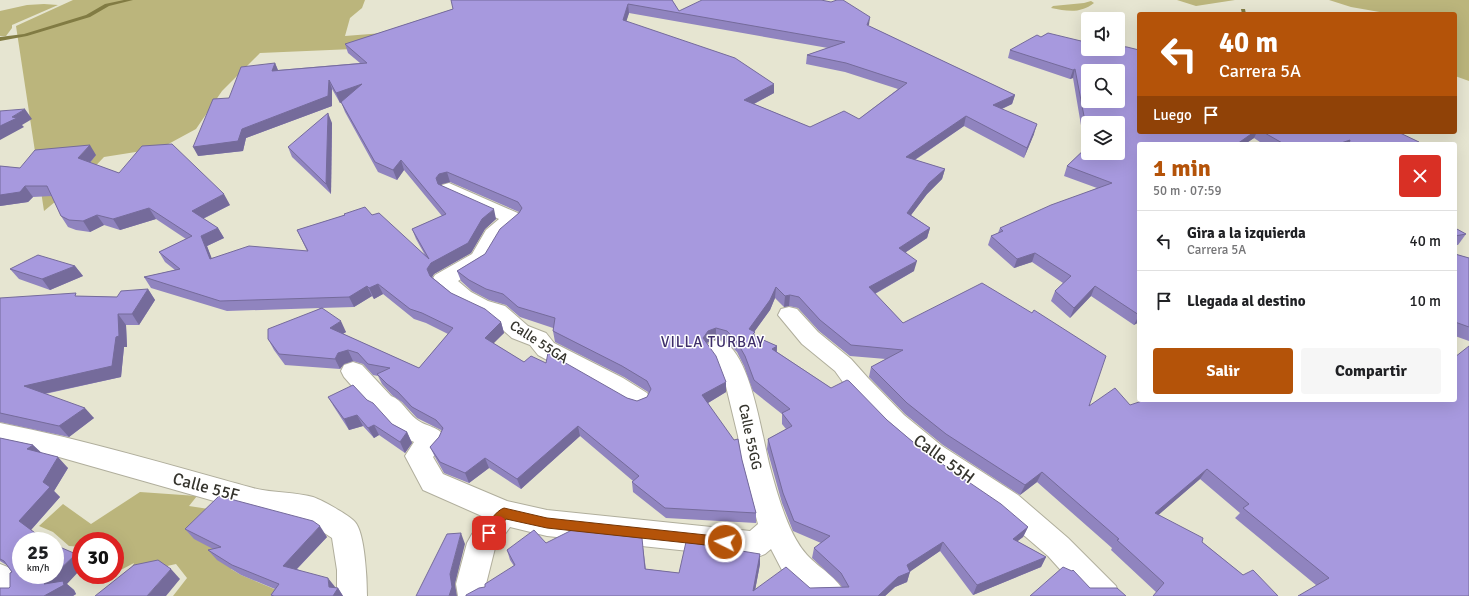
<!DOCTYPE html>
<html lang="es">
<head>
<meta charset="utf-8">
<style>
	:root { --surface:#fff; --page:#f6f6f6; --text:#202124; --muted:#757577; --line:#e0e0e0; --accent:#b45309 }
	body { margin:0; font-family:Signika,sans-serif; background:var(--page); color:var(--text); height:100vh; display:flex; flex-direction:column; font-size:15px; white-space:nowrap }
	* { box-sizing:border-box; margin:0 }
	p { font-size:13px; color:var(--muted) }
	.icon { flex:none; width:22px; height:22px; fill:none; stroke:currentColor; stroke-width:2; stroke-linecap:round; stroke-linejoin:round }
	.map { position:relative; flex:1; overflow:hidden }
	.sheet { position:absolute; left:1137px; top:142px; width:320px; height:260px; display:flex; flex-direction:column; background:var(--surface); border-radius:4px; box-shadow:0 4px 16px #0002 }
	.sheet>* { flex:none }
	.hud { position:absolute; left:1137px; top:12px; width:320px; height:122px; border-radius:4px; box-shadow:0 4px 16px #0002; background:#b45309; color:#fff; overflow:hidden }
	.controls { position:absolute; left:1081px; top:12px; display:grid; gap:8px }
	.controls a { display:grid; place-items:center; width:44px; height:44px; border-radius:4px; background:var(--surface); box-shadow:0 4px 16px #0002; font-size:20px }
	.speed { position:absolute; left:12px; top:532px; display:flex; gap:8px; font-size:20px; font-weight:700; text-align:center }
	.speed>* { display:grid; place-content:center; width:52px; height:52px; border-radius:50%; background:var(--surface); box-shadow:0 4px 16px #0002; line-height:1 }
	.speed small { font-size:10px; font-weight:400 }
	.speed .limit { border:6px solid #d22; background:#fff; color:#111 }
	.pin { position:absolute; display:grid; place-items:center; width:34px; height:34px; color:#fff; margin:-17px; border-radius:8px; box-shadow:0 2px 6px #0006 }
	.me { position:absolute; width:44px; margin:-22px; rotate:275deg; stroke-linejoin:round; filter:drop-shadow(0 0 3px #0008) }
	.turn { display:flex; align-items:center; gap:14px; height:84px; padding:0 16px; font-size:18px }
	.turn .icon { width:52px; height:52px; stroke-width:2.5 }
	.turn b { display:block; font-size:28px; line-height:34px }
	.then { display:flex; align-items:center; height:38px; padding:0 16px; background:#0003; gap:8px; font-size:15px }
	.round { display:grid; place-items:center; flex:none; width:42px; height:42px; border-radius:4px; background:var(--page) }
	.headline { display:flex; align-items:center; justify-content:space-between; height:68px; padding:0 16px }
	h1 { font-size:24px; font-weight:700; line-height:30px; color:var(--accent) }
	.cta { display:flex; gap:8px; margin-top:auto; padding:8px 16px }
	.cta a { flex:1; height:46px; border-radius:4px; background:var(--accent); color:#fff; font-size:16px; font-weight:700; line-height:46px; text-align:center }
	.cta a+a { background:var(--page); color:var(--text) }
	ul { padding:0; list-style:none }
	li { display:flex; align-items:center; gap:12px; height:60px; padding:0 16px; border-top:1px solid var(--line) }
	li div { flex:1 }
	li b { display:block; font-size:15px }
	li em { font-style:normal }
	.map>svg:first-child { display:block }
	.green { fill:#bbb57c }
	.lines { fill:none; stroke-linecap:round; stroke-linejoin:round }
	.stream { fill:#817b43; fill-rule:evenodd }
	.street-casing { stroke:#b0ae9c; stroke-width:2 }
	.secondary-casing { stroke:#b0ae9c; stroke-width:2 }
	.street { fill:#fff; fill-rule:evenodd }
	.secondary { fill:#fff; fill-rule:evenodd }
	.wall { fill:#9084bf; fill-rule:evenodd }
	.shaded-wall { fill:#756b9b }
	.building { fill:#a799de; stroke:#756b9b; fill-rule:evenodd }
	.route { fill:#b45309; stroke:#753606 }
	.labels { text-anchor:middle; dominant-baseline:central; stroke-width:3; stroke-linejoin:round; paint-order:stroke }
	.street-label { font-size:14px; fill:#35342d; stroke:#fff }
	.neighbourhood-label { font-size:15px; letter-spacing:1px; fill:#3e2e6a; stroke:#fff }
	.near-street-label { font-size:17px; fill:#35342d; stroke:#fff }
</style>
</head>
<body>
<div class="map">
<svg width="1469" height="596" viewBox="0 0 1469 596">
	<rect width="100%" height="100%" fill="#e6e5d1"/>
	<!-- green -->
	<g class="green">
		<path d="M73,0H365L362,8L350,18L345,36L383,33L353,49L260,53L222,91L196,129L161,148L104,157L85,177L44,211L16,26Z"/>
		<path d="M1177,0H1235L1196,6Z"/>
		<path d="M1329,0H1469V81L1455,76V14H1391L1351,7Z"/>
		<path d="M1091,1L1094,3C1080,14 1067,11 1051,8L1053,6L1084,3Z"/>
		<path d="M44,4L58,5L12,25V28L6,36H0V11L27,5Z"/>
		<path d="M140,492L197,496L189,506L215,510L232,558L231,569L241,575L286,594L285,596H173L187,578L176,564L127,575L134,563L115,573V541H81V547L69,546L53,532L39,526L63,504L91,524Z"/>
	</g>
	<g class="lines">
		<!-- stream -->
		<g class="stream">
			<path d="M124,0H133L109,6L90,17L27,36L0,41V37L24,34L86,15L105,4Z"/>
			<path d="M1241,9H1245L1246,14H1242Z"/>
		</g>
		<defs>
			<g id="street">
				<path d="M449,183L520,214L523,218L520,222L501,238L487,263L458,281L471,292L488,301L505,306L528,326L546,333L554,343L623,378L647,393L651,400L647,407L638,410L629,407L605,392L538,355L530,345L512,338L489,318L472,311L455,302L435,285L432,280L435,275L472,254L486,230L499,219L442,193L440,189L442,185Z"/>
				<path d="M789,307L797,309L818,332L851,359L868,378L904,415L942,446L1018,495L1068,538L1116,586L1120,596H1084L1048,556L998,513L924,462L886,429L850,392L835,371L802,344L778,315L781,309Z"/>
				<path d="M717,340C720,341 723,342 726,343C753,363 762,439 771,471C778,496 789,536 807,555C820,569 838,577 846,596H809L784,574L771,549L765,554L755,558L547,536L510,527L495,548L486,584L488,596H458L456,584L467,543L472,534L484,517L423,490L405,456L414,442L398,434L379,412L373,410L344,377L341,371L344,365L353,362L362,365L391,396C402,400 407,412 416,419C427,428 439,425 446,439L442,447L433,457L443,474L507,501L547,510L750,531L758,524L743,470L738,436L725,382L718,366L705,349L709,343Z"/>
				<path d="M0,564C19,571 23,576 21,596H0Z"/>
			</g>
			<path id="secondary" d="M0,423C86,440 169,465 253,488C272,493 296,492 313,497C322,500 349,515 355,522C365,533 367,580 367,596H337V570L332,538L306,521L267,516L59,457L0,445Z"/>
		</defs>
		<!-- street casing -->
		<use href="#street" class="street-casing"/>
		<!-- secondary casing -->
		<use href="#secondary" class="secondary-casing"/>
		<!-- street -->
		<use href="#street" class="street"/>
		<!-- secondary -->
		<use href="#secondary" class="secondary"/>
	</g>
	<!-- wall -->
	<g class="wall">
		<path d="M672,0L679,11L869,26L1015,95L1012,104L1002,109L1034,134L1024,158L964,126L915,160L945,169L942,179L927,194L911,215L930,228L927,238L906,252L914,271L875,294L903,323L1089,406L1130,405L1469,596L1316,585L1235,518L1240,513L1200,479L1158,515L1202,542L1243,575L1278,596L1156,592L1111,550L1112,548L1037,482L1020,495L943,445L905,414L869,377L871,367L886,359L850,356L819,331L798,308L789,306L784,307L775,298L770,310L754,332L755,336L777,346V352L831,388L887,420L926,453L1028,527L1023,537L1017,541L1046,557L1041,567L973,595L940,551L910,571L907,582L895,587L885,596L485,587L514,566L510,560L507,550L546,543L643,548L646,569L679,573L760,554V564L755,590L842,587L839,583L812,558L814,548L821,543L793,531L782,503L767,449L768,439L786,429L782,424V414L753,391L744,366L737,352L727,342L716,339L708,342L707,343L726,392L708,403L742,460L756,513V523L666,518L633,492L632,482L633,481L580,436L521,489L489,468L469,483L444,473L435,457L430,447L439,437L442,431L441,430L417,418L402,402L392,395L382,384L378,376L373,375L363,364L353,361L344,364L340,369L285,365L274,350L268,339L320,308L227,311L151,288L144,277L175,270L165,262L159,252L186,239L156,219L120,230L104,225L90,232L76,230L68,227L61,216L52,196L33,197L28,202L0,206V166L20,168L96,155L90,163L119,173L230,205L203,219L218,228L224,238L207,246L211,258L307,251L297,230L345,215L344,214L372,215L425,255L416,239L412,229L442,216L404,170L397,180L378,172L345,112L341,102L340,103L332,89V106L246,138L243,151L198,156L229,98L275,63L278,70L360,63L348,53L345,44L453,9ZM629,13L828,48L807,55L806,64L845,72L898,89L859,119L810,127L754,104L774,93L626,21ZM450,182L519,212L485,254L457,271L461,281L472,291L489,300L506,305L520,317L553,328V331L555,342L624,377L648,392L649,394L647,397L637,401L627,398L546,363L524,362L493,343L504,333L501,322L451,293L432,277L434,274L471,253L485,229L496,219L441,185L442,184ZM383,294L414,319L426,323L448,334L419,368L343,334L346,332L322,308L354,307L372,296L374,299Z"/>
		<path d="M1048,33L1139,132H1398L1418,144H1263L1254,138L1245,144H1139V322L1134,325L1091,296L1070,318L1051,301L1055,291L1063,283L1032,262L1014,268L988,245L991,236L998,233L1000,228L1097,188L1064,176L1067,166L1085,149L1073,78L1070,79L1008,58L1010,50L1041,37ZM1088,123L1118,153H1088Z"/>
		<path d="M332,123L331,194L292,157L288,147Z"/>
		<path d="M1455,228L1466,234L1458,245H1455Z"/>
		<path d="M1455,254L1469,258V341L1455,336Z"/>
		<path d="M75,266L83,276L50,290L19,279L10,269Z"/>
		<path d="M148,289L155,300L139,325H126L127,347H124L121,377L45,394L94,418L69,437L0,422V298L78,296L117,297Z"/>
		<path d="M328,397L367,400L392,424L407,432L412,443L405,453L379,435L374,438L363,426L349,430L334,407Z"/>
		<path d="M0,438L33,445L41,453L68,468L54,491L60,497L31,530L67,584L74,590L76,594L73,596H0L10,587L12,572L8,566L0,561Z"/>
		<path d="M185,529L327,537L297,569L336,588H338L343,596H271V595L275,589L241,575L217,560L208,550L213,549L194,539Z"/>
	</g>
	<!-- shaded-wall -->
	<g class="shaded-wall">
		<path d="M628,4L629,13L624,29L623,20Z"/>
		<path d="M870,17L869,25H867Z"/>
		<path d="M275,63L279,73L272,71Z"/>
		<path d="M1075,69L1073,78L1070,79L1073,70Z"/>
		<path d="M329,80L332,89V106L246,138L243,151L198,156L193,147L242,129Z"/>
		<path d="M362,84L365,93L340,103L336,93Z"/>
		<path d="M774,84V93L744,109V100Z"/>
		<path d="M1015,95L1012,104L990,114L993,105Z"/>
		<path d="M25,109L32,119L22,125L24,127L0,140V126L12,117Z"/>
		<path d="M328,113L332,123L331,194L326,184Z"/>
		<path d="M966,116L964,126L904,167L906,157Z"/>
		<path d="M1037,124L1034,134L1024,158L1027,148Z"/>
		<path d="M1254,132H1257L1254,138L1245,144H1237Z"/>
		<path d="M1350,140L1347,144H1338Z"/>
		<path d="M90,145L96,155L85,168L78,158Z"/>
		<path d="M401,160L404,170L397,180L393,170Z"/>
		<path d="M945,169L942,179L927,194L905,223L907,213L929,183Z"/>
		<path d="M447,172L450,182L442,184L439,188L436,178L439,174Z"/>
		<path d="M25,186L33,197L28,202L0,206V195Z"/>
		<path d="M224,194L230,205L198,221L192,211Z"/>
		<path d="M149,208L156,219L120,230L113,219Z"/>
		<path d="M494,209L496,219L485,229L471,253L434,274L431,279L427,269L431,263Z"/>
		<path d="M97,215L104,225L90,232L83,221Z"/>
		<path d="M218,228L224,238L207,246L216,269L210,259L201,236Z"/>
		<path d="M930,228L927,238L897,258L899,248Z"/>
		<path d="M1035,253L1032,262L1014,268L1017,259Z"/>
		<path d="M917,261L914,271L867,298L869,287Z"/>
		<path d="M75,266L83,276L50,290L42,279Z"/>
		<path d="M378,284L383,294L374,299L369,288Z"/>
		<path d="M367,286L372,296L354,307L349,297Z"/>
		<path d="M1095,286L1091,296L1070,318L1074,308Z"/>
		<path d="M776,287L775,298L770,310L749,339V329Z"/>
		<path d="M148,289L155,300L139,325L132,314Z"/>
		<path d="M790,295L789,306L784,307L785,296Z"/>
		<path d="M118,314L126,325L127,347H124L121,377L33,396L24,386Z"/>
		<path d="M1139,315V322L1134,325Z"/>
		<path d="M341,321L346,332L335,338L330,328Z"/>
		<path d="M501,322L504,333L488,349L485,338Z"/>
		<path d="M716,328V339L708,342L704,348L703,338L708,331Z"/>
		<path d="M777,346L776,357L772,349Z"/>
		<path d="M348,350L353,361L344,364L340,369L335,359L338,353Z"/>
		<path d="M726,382V392L703,406L702,395Z"/>
		<path d="M85,408L94,418L69,437L59,426Z"/>
		<path d="M357,415L363,426L349,430L344,419Z"/>
		<path d="M374,425L379,435L374,438L368,428Z"/>
		<path d="M578,426L580,436L521,489L517,479Z"/>
		<path d="M407,432L412,443L405,453L400,442Z"/>
		<path d="M33,445L44,455L27,449Z"/>
		<path d="M58,457L68,468L54,491L60,497L30,531L19,521Z"/>
		<path d="M485,458L489,468L469,483L465,473Z"/>
		<path d="M1207,469L1200,479L1148,524L1155,513Z"/>
		<path d="M1042,472L1037,482L1020,495L1025,485Z"/>
		<path d="M320,526L327,537L291,575L283,566Z"/>
		<path d="M1028,527L1023,537L1008,549L1013,539Z"/>
		<path d="M461,533L465,544L455,584L457,596H449L450,574Z"/>
		<path d="M943,542L940,551L908,573L910,572L907,582L895,587L885,596H878L907,565Z"/>
		<path d="M76,554L81,558V569L67,584L74,590L76,594L73,596H44V584L54,575H55V574Z"/>
		<path d="M760,554V564L754,596L753,591Z"/>
		<path d="M1046,557L1041,567L973,595L977,585Z"/>
		<path d="M171,569L180,579L166,596H147Z"/>
		<path d="M328,578L336,588H338L343,596H333L329,587Z"/>
	</g>
	<!-- building -->
	<g class="building">
		<path d="M451,0H672L679,11L702,0H821L831,2L837,0H843L870,17L867,25L1015,95L993,105L1037,124L1027,148L966,116L906,157L945,169L929,183L907,213L930,228L899,248L917,261L869,287L903,323L982,283L1032,313L1034,310L1106,356L1089,406L1115,388L1130,405L1145,400H1455V357L1469,346V596H1298L1329,578L1243,508L1249,504L1207,469L1155,513L1203,538L1202,542L1243,575L1253,570L1278,596H1153L1164,583L1117,540L1119,539L1042,472L1025,485L946,434L907,403L871,367L903,350L851,345L820,320L799,297L790,295L785,296L776,287L770,300L749,329L755,332L752,335L777,346L772,349L831,388L847,380L849,381L887,420L926,453L1001,504L1028,527L1013,539L1046,557L977,585L943,542L907,565L910,572L898,577L878,596H466V595L479,588L485,587V584L515,565L507,550L534,530L546,543L572,530L642,538L645,569L679,573L686,542L760,554L753,591L786,567L810,588L849,587L841,573L814,548L830,536L794,521L783,493L768,439L792,426L782,413L790,409L754,380L745,356L737,342L727,331L716,328L708,331L703,338L716,356L726,382L702,395L734,440L738,439L742,460L756,513L665,508L632,482L639,476L578,426L517,479L485,458L465,473L440,462L430,447L439,437L443,428L436,420L412,407L398,392L387,384L377,374L390,368L368,364L358,353L348,350L338,353L335,359L279,354L268,339V329L322,308L341,321L330,328L419,368L453,328L422,313L410,309L378,284L369,288L367,286L349,297L220,301L144,277L180,269L159,252L192,236L149,208L113,219L97,215L83,221L69,220L61,216L47,186H25L20,192L0,195V166L20,168L35,150L90,145L78,158L119,173L142,146L172,144L224,194L192,211L218,228L201,236L210,259L249,246L308,251L297,230L345,215L344,214L365,207L372,215L379,213L429,259L412,229L446,214L401,160L393,170L375,162L341,102L362,84L336,93L329,80L328,96L242,129L238,141L193,147L213,99L229,98L241,67L275,63L272,71L367,63L345,44L453,9ZM628,4L845,42L807,55L846,63L907,83L859,119L844,111L810,127L744,100L774,84L735,58L623,20ZM447,172L518,202L522,208L519,213L500,229L485,254L457,271L469,280L486,289L503,294L518,307L555,318L553,331L622,366L647,381L651,389L647,397L637,401L627,398L548,353L546,363L531,356L524,362L485,338L501,322L485,309L451,293L430,276L427,269L431,263L468,243L482,219L494,209L438,184L436,178L439,174Z"/>
		<path d="M1048,33L1081,41L1084,38H1088V49H1118V46L1127,47L1139,50V132H1254L1237,144H1139V315L1095,286L1074,308L1055,291L1071,276L1035,253L1017,259L991,236L1003,231L1000,228L1051,205L1112,183L1067,166L1088,146V153H1118V123H1088V137L1075,69L1073,70L1010,50L1037,35L1041,37ZM1088,71H1118V101H1088Z"/>
		<path d="M25,109L12,117L17,118L0,126V111Z"/>
		<path d="M328,113L326,184L288,147Z"/>
		<path d="M1263,132H1398L1419,142L1416,144H1349L1350,140L1338,144H1284Z"/>
		<path d="M1455,228L1466,234L1455,236Z"/>
		<path d="M1455,254L1469,258V327L1455,322Z"/>
		<path d="M38,255L75,266L42,279L10,269Z"/>
		<path d="M148,289L132,314H118L119,336L116,337L112,366L24,386L85,408L59,426L0,413V298L76,293L75,296L117,297L121,291Z"/>
		<path d="M353,385L367,400L373,403L392,424L407,432L400,442L374,425L368,428L357,415L344,419L328,397Z"/>
		<path d="M0,438L33,445L27,449L58,457L43,482L50,487L19,521L46,541H21V575H54L44,584L63,581L64,585L44,596H0V588H9L10,587V573L12,572L4,561L0,559Z"/>
		<path d="M219,496L313,521L320,526L283,566L328,578L329,587L338,588L333,596H274L271,595L279,584L232,565L208,550L221,547L185,529Z"/>
		<path d="M461,533L450,574L452,587L449,596H416L447,534Z"/>
		<path d="M55,545L76,554L55,574Z"/>
		<path d="M158,560L171,569L147,596H95L134,565Z"/>
		<path d="M1063,567L1072,571L1073,570L1090,588H1117L1126,596H1030Z"/>
	</g>
	<!-- route -->
	<path class="route" d="M504,508L547,518L725,537L729,538L731,542L729,546L725,547L547,528L506,519L494,537L489,538L485,537L483,533C487,525 495,511 504,508Z"/>
	<g class="labels">
		<!-- street labels -->
		<g class="street-label">
			<text transform="translate(539 342) rotate(33)">Calle 55GA</text>
			<text transform="translate(750 437) rotate(78)">Calle 55GG</text>
		</g>
		<!-- neighbourhood labels -->
		<g class="neighbourhood-label">
			<text x="713" y="342">VILLA TURBAY</text>
		</g>
		<!-- near-street labels -->
		<g class="near-street-label">
			<text transform="translate(944 459) rotate(36)">Calle 55H</text>
			<text transform="translate(206 487) rotate(15)">Calle 55F</text>
		</g>
	</g>
</svg>
<div class="controls">
<a><svg class="icon" aria-label="sound" viewBox="0 0 24 24"><path d="M4 9h4l5-4v14l-5-4H4zM17 9q2 3 0 6"/></svg></a>
<a><svg class="icon" aria-label="search" viewBox="0 0 24 24"><circle cx="10" cy="10" r="6"/><path d="M15 15l6 6"/></svg></a>
<a><svg class="icon" aria-label="layers" viewBox="0 0 24 24"><path d="M12 4l9 5-9 5-9-5zM3 14l9 5 9-5"/></svg></a>
</div>
<div class="speed"><div>25<small>km/h</small></div><div class="limit">30</div></div>
<div class="pin" style="left:489px;top:533px;background:#d93025"><svg class="icon" aria-label="arrive" viewBox="0 0 24 24"><path d="M6 21V4h12l-3 4 3 4H6"/></svg></div>
<svg class="me" style="left:725px;top:542px" viewBox="-20 -20 40 40"><circle r="17" fill="#b45309" stroke="#fff" stroke-width="3"/><path d="M0-11L8 9 0 5-8 9z" fill="#fff"/></svg>
<div class="hud">
<div class="turn"><svg class="icon" aria-label="left" viewBox="0 0 24 24"><path d="M17 20v-9H6M10 6l-5 5 5 5"/></svg><div><b>40 m</b>Carrera 5A</div></div>
<div class="then">Luego<svg class="icon" aria-label="arrive" viewBox="0 0 24 24"><path d="M6 21V4h12l-3 4 3 4H6"/></svg></div>
</div>
<section class="sheet">
<div class="headline"><div><h1>1 min</h1><p>50 m · 07:59</p></div><a class="round" style="background:#d93025;color:#fff"><svg class="icon" aria-label="close" viewBox="0 0 24 24"><path d="M6 6l12 12M18 6L6 18"/></svg></a></div>
<ul>
<li><svg class="icon" aria-label="left" viewBox="0 0 24 24"><path d="M17 20v-9H6M10 6l-5 5 5 5"/></svg><div><b>Gira a la izquierda</b><p>Carrera 5A</p></div><em>40 m</em></li>
<li><svg class="icon" aria-label="arrive" viewBox="0 0 24 24"><path d="M6 21V4h12l-3 4 3 4H6"/></svg><div><b>Llegada al destino</b></div><em>10 m</em></li>
</ul>
<div class="cta"><a>Salir</a><a>Compartir</a></div>
</section>
</div>
</body>
</html>
